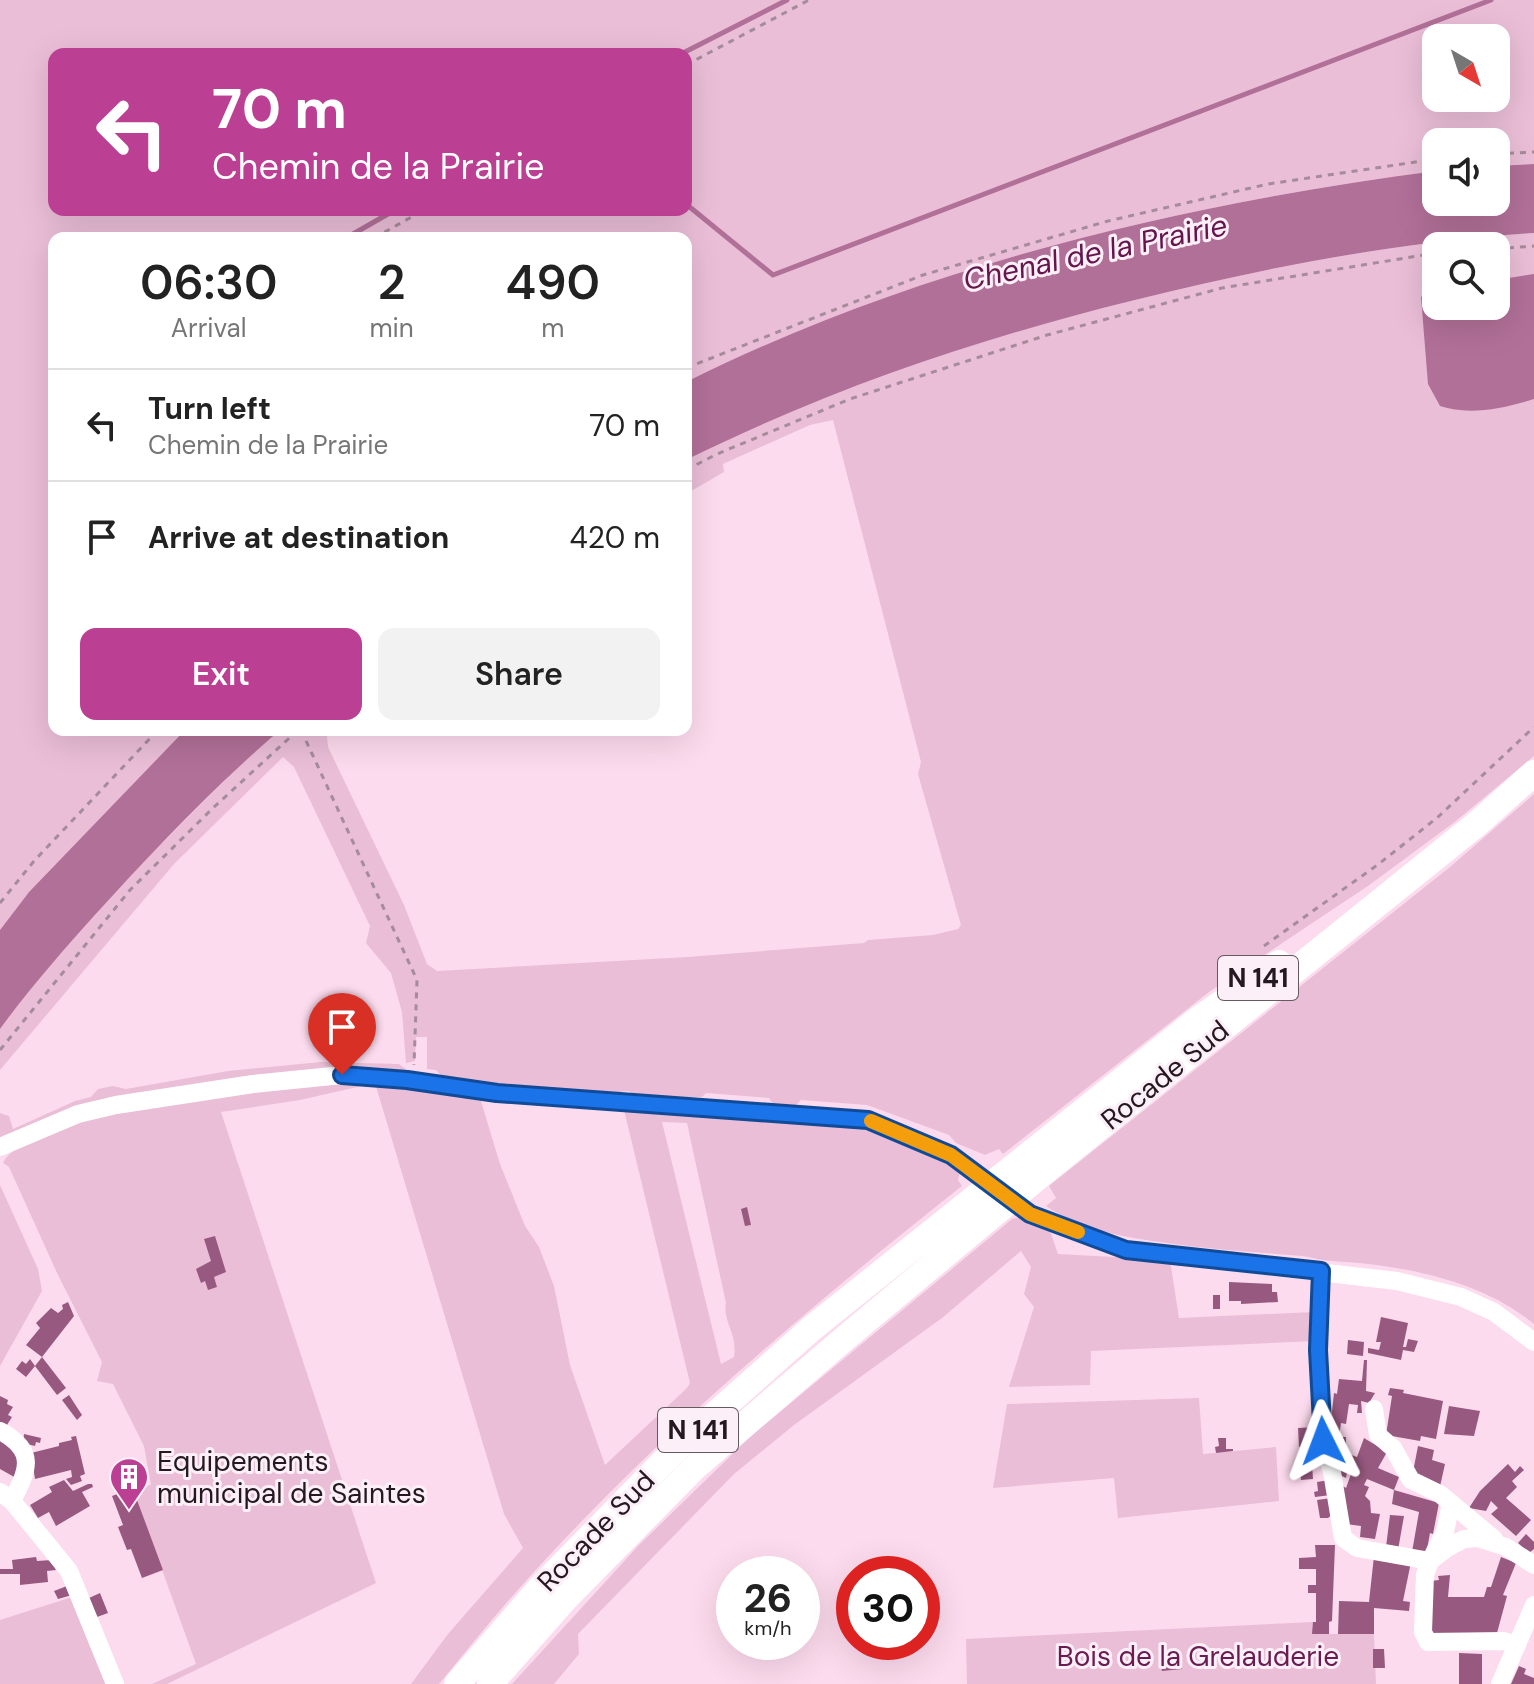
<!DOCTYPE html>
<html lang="en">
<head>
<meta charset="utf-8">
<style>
	:root { --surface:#fff; --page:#f2f2f2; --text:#222; --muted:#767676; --line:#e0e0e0; --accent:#bb4093 }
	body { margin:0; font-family:"DM Sans",sans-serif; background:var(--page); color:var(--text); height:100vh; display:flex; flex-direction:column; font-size:30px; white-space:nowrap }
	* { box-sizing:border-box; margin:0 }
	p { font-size:26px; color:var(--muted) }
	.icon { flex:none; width:44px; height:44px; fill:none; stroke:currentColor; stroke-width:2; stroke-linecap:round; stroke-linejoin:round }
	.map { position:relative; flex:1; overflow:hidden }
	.sheet { position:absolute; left:48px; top:232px; width:644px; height:504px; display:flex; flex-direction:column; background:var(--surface); border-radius:16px; box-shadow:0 8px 32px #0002 }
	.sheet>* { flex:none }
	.hud { position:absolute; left:48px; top:48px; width:644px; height:168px; border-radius:16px; box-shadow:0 8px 32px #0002; background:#bb4093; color:#fff; overflow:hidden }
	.needle { width:52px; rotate:141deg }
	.controls { position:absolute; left:1422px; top:24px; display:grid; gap:16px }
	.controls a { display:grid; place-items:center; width:88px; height:88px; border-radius:16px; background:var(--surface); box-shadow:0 8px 32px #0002; font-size:40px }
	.speed { position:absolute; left:716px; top:1556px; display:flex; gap:16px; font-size:40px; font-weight:700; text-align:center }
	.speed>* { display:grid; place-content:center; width:104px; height:104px; border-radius:50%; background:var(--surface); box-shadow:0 8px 32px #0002; line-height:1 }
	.speed small { font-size:20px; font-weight:400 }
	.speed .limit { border:12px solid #d22; background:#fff; color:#111 }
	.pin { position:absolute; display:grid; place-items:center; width:68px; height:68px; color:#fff; margin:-82px -34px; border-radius:50% 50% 50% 0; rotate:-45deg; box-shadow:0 0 8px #0007 }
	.pin .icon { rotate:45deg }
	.me { position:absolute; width:88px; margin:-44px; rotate:357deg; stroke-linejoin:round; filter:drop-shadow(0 0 6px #0008) }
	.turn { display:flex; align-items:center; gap:28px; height:168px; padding:0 32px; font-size:36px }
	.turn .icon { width:104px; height:104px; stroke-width:2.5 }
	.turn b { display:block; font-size:56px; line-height:68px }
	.eta { display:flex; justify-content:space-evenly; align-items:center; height:136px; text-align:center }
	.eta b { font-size:48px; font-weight:600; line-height:56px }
	.action { display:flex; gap:16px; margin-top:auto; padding:16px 32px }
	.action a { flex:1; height:92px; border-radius:16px; background:var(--accent); color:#fff; font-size:32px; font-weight:600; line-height:92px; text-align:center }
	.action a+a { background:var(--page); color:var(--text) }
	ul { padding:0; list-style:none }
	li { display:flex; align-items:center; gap:24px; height:112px; padding:0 32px; border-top:2px solid var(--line) }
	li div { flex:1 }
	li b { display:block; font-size:30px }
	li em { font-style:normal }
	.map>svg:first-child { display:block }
	.green { fill:#eabed7; fill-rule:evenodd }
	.water { fill:#b17098 }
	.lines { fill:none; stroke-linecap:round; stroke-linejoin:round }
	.stream { stroke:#b17098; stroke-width:5 }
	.building { fill:#985980 }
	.path { stroke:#a58c9a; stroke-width:3; stroke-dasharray:6 6; stroke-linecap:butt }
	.minor { stroke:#fff; stroke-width:18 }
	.highway { stroke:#fff; stroke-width:26 }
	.route-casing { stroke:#114b97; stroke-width:20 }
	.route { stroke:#1a73e8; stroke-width:14 }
	.slow { stroke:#f59e0b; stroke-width:14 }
	.labels { text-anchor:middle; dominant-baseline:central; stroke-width:6; stroke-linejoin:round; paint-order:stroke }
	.shield { fill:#fdeff7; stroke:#665960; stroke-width:2 }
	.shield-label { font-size:26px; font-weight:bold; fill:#251920 }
	.street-label { font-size:28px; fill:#251920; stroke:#fdeff7 }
	.poi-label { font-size:28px; fill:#251920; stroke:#fdeff7; text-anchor:start }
	.park-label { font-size:28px; fill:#6a1b51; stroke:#fdeff7 }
	.water-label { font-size:30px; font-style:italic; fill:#64154c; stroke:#fdeff7 }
</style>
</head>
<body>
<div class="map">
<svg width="1534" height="1684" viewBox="0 0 1534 1684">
	<rect width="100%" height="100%" fill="#fddbee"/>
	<!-- green -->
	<g class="green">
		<path d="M0,0H1534V164L1496,166V142H1436V171C1182,204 916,267 686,382V238H54V730H185L29,892L0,930ZM1436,38H1496V98H1436ZM54,54H686V210H54Z"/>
		<path d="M1534,233V756L1456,821L1368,886L1209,992L1003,1154L999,1149L985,1155L956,1143L949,1135L867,1105L801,1100L796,1105L773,1104L769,1098L706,1093L702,1097H637L629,1091L599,1094L445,1079L436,1070L427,1069V1037H416L415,1061L406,1063L402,1012L391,973L366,943L370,926L294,767L283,757L174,864L0,1070V1029L28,990L137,868L242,763L280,730H333L327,736L328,747L404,905L427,964L437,971L688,957L864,943L868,940L933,935L958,929L961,925L918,774L921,762L833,420L810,425L723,464L724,472L686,494V460C832,388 977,339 1135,300C1266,267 1399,242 1534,233ZM1436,246H1496V306H1436Z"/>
		<path d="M1534,794V1324C1479,1279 1401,1265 1332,1261C1322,1261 1312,1257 1302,1256C1257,1252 1212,1250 1167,1243C1124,1237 1083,1231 1046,1206L1056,1198L1049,1186L1450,867Z"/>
		<path d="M321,1062L399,1064L408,1071L152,1092L0,1143V1113L9,1116L13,1129L75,1101L91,1097L98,1089L113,1086L126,1089L228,1071Z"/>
		<path d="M343,1080C390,1083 435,1092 481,1101L500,1164L525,1226L539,1247L554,1286L570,1365L605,1465L687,1388L690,1383L624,1110L839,1120C877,1129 932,1143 961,1168L958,1180L962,1186C808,1308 647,1444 517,1591C490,1621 465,1653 439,1684H411L448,1634L523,1548L504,1514L375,1083L300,1100L221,1112L376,1583L167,1684H152L196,1664L133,1489L151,1485L144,1446L113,1384L97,1381L102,1362L58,1275L9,1167L3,1163C32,1109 280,1086 343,1080ZM662,1122L687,1123L726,1303C722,1320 738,1334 734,1357L721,1364Z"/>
		<path d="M0,1185L38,1269L42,1291L0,1366Z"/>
		<path d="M1025,1216L1049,1228L1058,1254L1170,1260L1179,1318L1314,1312L1315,1341L1091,1351L1090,1385L1009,1387L1034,1307L1024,1294L1031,1267L1021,1251L942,1318L794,1425L734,1474L578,1634L579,1654L554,1684H512L639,1545L750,1437L1012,1219Z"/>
		<path d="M1199,1398L1203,1454L1276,1447L1279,1501L1118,1518L1114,1478L993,1488L1007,1404Z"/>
		<path d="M72,1597L108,1684H0V1620Z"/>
		<path d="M1313,1622V1634H1374L1376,1684H967L966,1639Z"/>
	</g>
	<!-- water -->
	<g class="water">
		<path d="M1534,164V233C1399,242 1266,267 1135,300C977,339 832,388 686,460V382C916,267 1182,204 1436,171V202H1496V166Z"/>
		<path d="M1534,274V399C1505,408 1469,416 1440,406L1428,384L1421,297L1431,288L1436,287V306H1496V280Z"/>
		<path d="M185,730H280C214,787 153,851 94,916C61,953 29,989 0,1029V930L29,892Z"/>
	</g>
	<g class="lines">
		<!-- stream -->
		<g class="stream">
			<path d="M681,54L787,0"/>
			<path d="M686,204L773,275L1491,0"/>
			<path d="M346,238L395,210"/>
		</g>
	</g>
	<!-- building -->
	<g class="building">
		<path d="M747,1207L751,1225L745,1226L741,1209Z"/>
		<path d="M215,1236L226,1272L214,1277L217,1287L208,1290L205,1281L201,1283L196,1269L211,1261L204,1239Z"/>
		<path d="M1229,1282L1272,1284V1292H1277L1278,1302L1241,1304V1301H1229Z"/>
		<rect x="1213" y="1295" width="7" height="14"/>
		<path d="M68,1302L74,1316L42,1357L26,1345L40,1328L36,1323L51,1308L58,1313L63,1309L62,1305Z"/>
		<path d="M1381,1317L1408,1323L1403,1347H1406L1408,1339L1418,1341L1414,1352L1403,1350L1401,1360L1368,1353V1348L1379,1350L1381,1342H1376Z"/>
		<path d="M1348,1340L1364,1342L1363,1356L1347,1354Z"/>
		<path d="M42,1357L66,1388L57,1395L35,1366Z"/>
		<path d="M30,1359L35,1366L26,1377L16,1369L22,1361L26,1364Z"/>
		<path d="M1364,1360H1367L1366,1391L1375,1393L1369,1403L1361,1401L1362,1413H1357L1358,1405L1349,1404L1346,1424L1341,1423L1339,1437H1346V1453L1357,1457L1364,1438L1387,1452L1378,1468L1399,1477L1394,1490L1367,1479L1364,1485L1369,1487L1365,1496L1370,1501L1371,1513L1380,1514L1375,1539L1360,1537L1361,1526L1346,1524L1343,1486L1346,1488L1351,1474L1347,1472L1346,1478L1338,1474L1336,1469L1342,1454L1335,1451V1446L1330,1447L1329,1439L1334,1393L1337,1394L1339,1379L1362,1381Z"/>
		<path d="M1390,1388L1404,1390L1403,1393L1443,1401L1436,1439L1421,1436L1420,1441L1386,1435L1392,1396L1388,1395Z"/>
		<path d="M69,1395L82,1415L77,1420L62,1400Z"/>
		<path d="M0,1396L8,1400L7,1404L13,1407L8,1415L12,1417L5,1428L0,1425Z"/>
		<path d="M1449,1406L1480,1411L1474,1436L1444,1434Z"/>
		<path d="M1318,1427L1320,1445L1299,1447L1298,1428Z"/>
		<path d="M24,1434L41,1438L40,1443L36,1442L35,1446L23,1443Z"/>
		<path d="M0,1436L20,1451L16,1478L0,1469Z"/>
		<path d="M76,1436L85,1474L80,1476L82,1481L71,1485L66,1479L72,1477L71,1470L35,1479L31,1453L59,1446V1443L72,1440L71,1437Z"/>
		<path d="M1218,1438H1226V1449H1233V1451L1216,1453L1215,1447L1219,1446Z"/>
		<path d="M1418,1446L1434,1450L1432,1460L1445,1464L1439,1491L1412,1477Z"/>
		<path d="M1321,1447L1323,1458L1308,1459L1306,1448Z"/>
		<path d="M1312,1464L1313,1479L1301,1480L1299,1465Z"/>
		<path d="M1508,1464L1515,1472L1520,1466L1524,1470L1512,1481L1517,1487L1506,1498L1531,1520L1516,1536L1491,1514L1498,1508L1491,1501L1486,1511L1469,1508L1480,1491Z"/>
		<path d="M127,1473L163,1570L142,1578L131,1549L127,1550L118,1527L123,1525L112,1496L125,1491L120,1476Z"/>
		<path d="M64,1480L73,1491L88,1484H92L93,1487L82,1492L90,1506L56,1526L49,1512L38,1518L30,1505L52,1492L49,1487Z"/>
		<path d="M1329,1480L1331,1495L1315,1497L1314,1492L1318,1491L1317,1482Z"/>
		<path d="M1394,1490L1439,1503L1433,1534L1430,1533L1426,1555L1412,1552L1419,1512L1392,1504Z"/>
		<path d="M1331,1498L1333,1514L1328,1518H1320L1317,1500Z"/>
		<path d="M1390,1515L1404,1516L1398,1550L1386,1547Z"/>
		<path d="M1526,1534L1534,1542V1549L1529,1553L1518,1543Z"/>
		<path d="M1315,1545H1335L1332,1621L1329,1622V1634H1312L1313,1622H1316V1593H1308V1585H1316V1569H1299V1558L1316,1557Z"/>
		<path d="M1374,1556L1411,1562L1403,1601L1410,1602L1409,1611L1374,1608V1634H1338L1339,1601L1369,1602Z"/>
		<path d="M36,1557L37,1561L52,1560L56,1570L47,1571L48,1582L20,1585V1574H0V1569H13L12,1560Z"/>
		<path d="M1501,1557L1516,1563L1503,1595L1507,1596L1497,1633L1431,1636L1430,1581L1439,1580L1438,1576L1450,1575L1448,1597H1484L1487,1587H1491Z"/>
		<path d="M67,1586L72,1595L58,1599L54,1591Z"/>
		<path d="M100,1593L108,1613L97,1617L89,1598Z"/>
		<path d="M1373,1649H1384L1385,1668H1373Z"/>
		<path d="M1459,1653L1482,1654V1684H1459Z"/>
		<path d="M1180,1660L1182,1669L1162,1671L1160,1662Z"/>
		<path d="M1519,1666L1526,1669L1524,1674L1534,1678V1684H1511Z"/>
	</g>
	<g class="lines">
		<!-- path -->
		<g class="path">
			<path d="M686,65L809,0"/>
			<path d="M1496,154L1534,152"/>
			<path d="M374,238L424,210"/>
			<path d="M1496,249L1534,246"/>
			<path d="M686,368L923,275L1108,221L1268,184L1436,159"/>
			<path d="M686,470L717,454L850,399L1047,335L1222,288L1436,253"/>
			<path d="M301,730L417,980L414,1065"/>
			<path d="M0,903L34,861L158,730"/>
			<path d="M1264,946L1380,863L1438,817L1534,727"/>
			<path d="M0,1050L130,890L213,808L298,730"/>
		</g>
		<!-- minor -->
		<g class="minor">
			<path d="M0,1147L78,1114L116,1105L253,1084L342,1075L407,1080L497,1093L868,1120L951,1155L1030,1214L1126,1250L1397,1281L1461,1297L1494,1312L1534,1342"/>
			<path d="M1321,1271L1318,1350L1323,1441L1332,1472L1343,1538L1357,1548L1430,1561L1445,1532L1451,1503"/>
			<path d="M1374,1409L1378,1435L1393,1448L1411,1480L1440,1494L1494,1539"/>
			<path d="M0,1431C37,1451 28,1470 12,1501"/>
			<path d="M0,1492L12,1501L69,1571L115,1684"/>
			<path d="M1517,1645L1504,1641L1428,1642L1423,1632L1425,1575L1430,1561L1447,1548L1464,1539L1478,1538L1506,1547L1534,1565"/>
			<path d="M1500,1684L1534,1605"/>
		</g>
		<!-- highway -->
		<g class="highway">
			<path d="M457,1684L541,1587L674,1451L811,1329L1196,1021L1279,963"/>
			<path d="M490,1684L565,1599L694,1468L844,1339L1038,1177L1478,823L1534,773"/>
		</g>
	</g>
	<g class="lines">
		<defs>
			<path id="route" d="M342,1075L407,1080L497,1093L868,1120L951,1155L1030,1214L1126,1250L1321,1271L1318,1350L1323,1441"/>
		</defs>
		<!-- route casing -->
		<use href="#route" class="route-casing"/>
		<!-- route -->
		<use href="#route" class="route"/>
		<!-- slow -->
		<path class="slow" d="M871,1121L951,1155L1030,1214L1078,1232"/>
	</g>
	<!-- icons -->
	<defs>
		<symbol id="building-pin" viewBox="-11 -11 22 30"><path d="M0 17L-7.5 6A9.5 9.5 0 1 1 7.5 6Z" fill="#bb4093" stroke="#fdeff7"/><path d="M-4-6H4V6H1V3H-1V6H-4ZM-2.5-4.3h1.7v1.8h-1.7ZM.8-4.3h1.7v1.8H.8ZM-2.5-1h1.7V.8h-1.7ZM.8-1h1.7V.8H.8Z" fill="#fff"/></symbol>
	</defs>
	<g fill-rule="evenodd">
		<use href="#building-pin" x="107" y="1455" width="44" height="60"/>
	</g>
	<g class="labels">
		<!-- shield labels -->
		<g class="shield">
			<rect x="1218" y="956" width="80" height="44" rx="6"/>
			<rect x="658" y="1408" width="80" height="44" rx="6"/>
		</g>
		<g class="shield-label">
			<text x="1258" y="978">N 141</text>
			<text x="698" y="1430">N 141</text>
		</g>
		<!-- street labels -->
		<g class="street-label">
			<text transform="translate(1165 1075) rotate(-39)">Rocade Sud</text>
			<text transform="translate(596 1531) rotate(-46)">Rocade Sud</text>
		</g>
		<!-- poi labels -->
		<g class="poi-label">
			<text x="157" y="1461">Equipements<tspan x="157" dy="32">municipal de Saintes</tspan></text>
		</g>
		<!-- park labels -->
		<g class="park-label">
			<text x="1198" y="1656">Bois de la Grelauderie</text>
		</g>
		<!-- water labels -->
		<g class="water-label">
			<text transform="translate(1095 252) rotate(-12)">Chenal de la Prairie</text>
		</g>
	</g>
</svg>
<div class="controls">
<a><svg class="needle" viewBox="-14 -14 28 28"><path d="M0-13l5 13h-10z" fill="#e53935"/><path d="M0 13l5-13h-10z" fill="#767676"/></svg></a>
<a><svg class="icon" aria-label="sound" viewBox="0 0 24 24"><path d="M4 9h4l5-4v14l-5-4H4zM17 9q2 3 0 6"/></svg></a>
<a><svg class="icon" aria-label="search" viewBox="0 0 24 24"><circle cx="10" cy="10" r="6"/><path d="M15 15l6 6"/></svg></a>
</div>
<div class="speed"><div>26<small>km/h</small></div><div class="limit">30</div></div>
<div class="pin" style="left:342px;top:1075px;background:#d93025"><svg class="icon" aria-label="arrive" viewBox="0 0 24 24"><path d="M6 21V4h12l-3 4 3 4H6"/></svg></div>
<svg class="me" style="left:1323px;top:1441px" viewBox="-20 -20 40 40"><path d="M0-17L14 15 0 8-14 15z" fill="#1a73e8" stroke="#fff" stroke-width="4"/></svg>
<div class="hud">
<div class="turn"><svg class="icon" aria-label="left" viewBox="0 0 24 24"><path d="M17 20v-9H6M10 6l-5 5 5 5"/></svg><div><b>70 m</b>Chemin de la Prairie</div></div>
</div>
<section class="sheet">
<div class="eta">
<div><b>06:30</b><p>Arrival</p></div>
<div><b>2</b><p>min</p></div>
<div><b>490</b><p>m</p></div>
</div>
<ul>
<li><svg class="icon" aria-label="left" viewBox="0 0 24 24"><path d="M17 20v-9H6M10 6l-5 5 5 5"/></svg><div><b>Turn left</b><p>Chemin de la Prairie</p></div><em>70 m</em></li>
<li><svg class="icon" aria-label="arrive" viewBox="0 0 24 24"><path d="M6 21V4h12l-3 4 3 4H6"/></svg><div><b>Arrive at destination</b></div><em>420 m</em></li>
</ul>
<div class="action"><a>Exit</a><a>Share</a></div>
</section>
</div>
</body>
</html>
